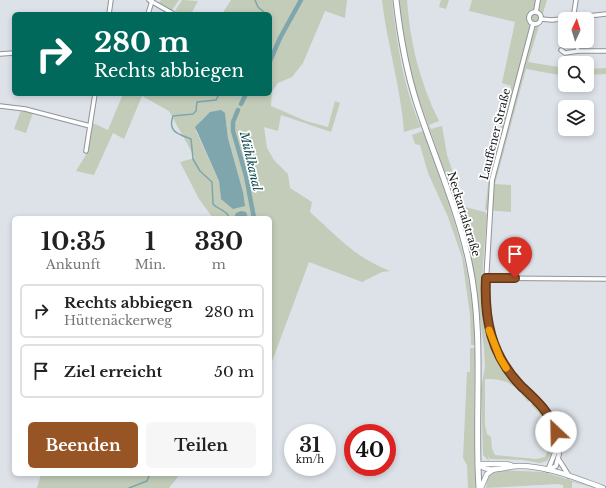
<!DOCTYPE html>
<html lang="de">
<head>
<meta charset="utf-8">
<style>
	:root { --surface:#fff; --page:#f6f6f6; --text:#222; --muted:#767676; --line:#e0e0e0; --accent:#975425 }
	body { margin:0; font-family:"Libre Baskerville",serif; background:var(--page); color:var(--text); height:100vh; display:flex; flex-direction:column; font-size:15px; white-space:nowrap }
	* { box-sizing:border-box; margin:0 }
	p { font-size:13px; color:var(--muted) }
	.icon { flex:none; width:22px; height:22px; fill:none; stroke:currentColor; stroke-width:2; stroke-linecap:round; stroke-linejoin:round }
	.map { position:relative; flex:1; overflow:hidden }
	.side { position:absolute; left:12px; top:216px; width:260px; height:260px; display:flex; flex-direction:column; background:var(--surface); border-radius:6px; box-shadow:0 2px 6px #0003 }
	.side>* { flex:none }
	.top-card { position:absolute; left:12px; top:12px; width:260px; height:84px; border-radius:6px; box-shadow:0 2px 6px #0003; background:#00695c; color:#fff; overflow:hidden }
	.needle { width:26px; rotate:4deg }
	.controls { position:absolute; left:558px; top:12px; display:grid; gap:8px }
	.controls a { display:grid; place-items:center; width:36px; height:36px; border-radius:6px; background:var(--surface); box-shadow:0 2px 6px #0003; font-size:20px }
	.speed { position:absolute; left:284px; top:424px; display:flex; gap:8px; font-size:20px; font-weight:700; text-align:center }
	.speed>* { display:grid; place-content:center; width:52px; height:52px; border-radius:50%; background:var(--surface); box-shadow:0 2px 6px #0003; line-height:1 }
	.speed small { font-size:10px; font-weight:400 }
	.speed .limit { border:6px solid #d22; background:#fff; color:#111 }
	.pin { position:absolute; display:grid; place-items:center; width:34px; height:34px; color:#fff; margin:-41px -17px; border-radius:50% 50% 50% 0; rotate:-45deg; box-shadow:0 0 4px #0007 }
	.pin .icon { rotate:45deg }
	.me { position:absolute; width:44px; margin:-22px; rotate:336deg; stroke-linejoin:round; filter:drop-shadow(0 0 3px #0008) }
	.turn { display:flex; align-items:center; gap:14px; height:84px; padding:0 16px; font-size:18px }
	.turn .icon { width:52px; height:52px; stroke-width:2.5 }
	.turn b { display:block; font-size:28px; line-height:34px }
	.eta { display:flex; justify-content:space-evenly; align-items:center; height:68px; text-align:center }
	.eta b { font-size:24px; font-weight:800; line-height:28px }
	.primary-button { display:flex; gap:8px; margin-top:auto; padding:8px 16px }
	.primary-button a { flex:1; height:46px; border-radius:6px; background:var(--accent); color:#fff; font-size:16px; font-weight:800; line-height:46px; text-align:center }
	.primary-button a+a { background:var(--page); color:var(--text) }
	ul { padding:0; list-style:none }
	li { display:flex; align-items:center; gap:12px; height:54px; margin:0 8px 6px; padding:0 8px; border:2px solid var(--line); border-radius:6px }
	li div { flex:1 }
	li b { display:block; font-size:15px }
	li em { font-style:normal }
	.map>svg:first-child { display:block }
	.green { fill:#c2ccb9; fill-rule:evenodd }
	.water { fill:#7ea6ac }
	.lines { fill:none; stroke-linecap:round; stroke-linejoin:round }
	.stream { stroke:#7ea6ac; stroke-width:1.5 }
	.canal { stroke:#7ea6ac; stroke-width:4.5 }
	.minor-casing { stroke:#8f949a; stroke-width:5.5 }
	.tertiary-casing { stroke:#8f949a; stroke-width:6 }
	.secondary-casing { stroke:#8f949a; stroke-width:6 }
	.primary-casing { stroke:#8f949a; stroke-width:7 }
	.minor { stroke:#fff; stroke-width:3.5 }
	.tertiary { stroke:#fff; stroke-width:4 }
	.secondary { stroke:#fff; stroke-width:4.5 }
	.primary { stroke:#fff; stroke-width:5 }
	.route-casing { stroke:#623718; stroke-width:10 }
	.route { stroke:#975425; stroke-width:7 }
	.slow { stroke:#f59e0b; stroke-width:7 }
	.labels { text-anchor:middle; dominant-baseline:central; stroke-width:3.5; stroke-linejoin:round; paint-order:stroke }
	.street-label { font-size:11px; fill:#191a1d; stroke:#fff }
	.water-label { font-size:12px; font-style:italic; fill:#09484f; stroke:#fff }
</style>
</head>
<body>
<div class="map">
<svg width="606" height="488" viewBox="0 0 606 488">
	<rect width="100%" height="100%" fill="#dde2e9"/>
	<!-- green -->
	<g class="green">
		<path d="M161,0H179L172,10L159,3Z"/>
		<path d="M182,0L198,1L191,14H173Z"/>
		<path d="M231,0H347L345,18L325,11L303,63L292,77L278,83L272,91L271,106L306,121L328,127L335,101L340,103L331,132L281,115L278,131L264,127L267,148L274,160L288,174L290,188L312,202L310,212C337,236 354,257 390,271L382,272L362,282L309,262L270,367V218H213L199,199L180,162L195,158L169,111L142,96L124,139L113,133L94,175L76,171L87,153L93,123L108,130L123,94H270V14H222ZM225,113L228,138L243,192L221,199L219,181L196,131C200,116 210,115 225,113Z"/>
		<path d="M382,0H392C397,43 403,87 421,127L404,132C401,88 387,44 382,0Z"/>
		<path d="M398,0H407C410,43 420,83 439,121L429,125L431,129L442,126L447,155L465,207L485,212L487,215C484,262 473,319 499,362C508,375 521,387 531,399L528,402C514,384 508,379 485,379V425L487,434L491,437L492,449L495,455L536,459L545,457C557,434 548,421 531,405L534,402C551,419 561,439 547,461L540,463L523,460L490,459L488,456L489,461L483,455L481,388L485,367L484,348L473,268L457,205L417,94L406,54Z"/>
		<path d="M441,0H449L446,9L439,7Z"/>
		<path d="M472,0H547L528,62L565,68V76L526,69L495,184L511,185V212L485,210L491,160L511,86L502,83L515,22L469,11Z"/>
		<path d="M606,68V74L587,75V69Z"/>
		<path d="M21,110L33,113L26,133L14,129Z"/>
		<path d="M423,131C449,201 474,269 475,345H471L470,315L462,257L448,217L428,173L420,145L415,144L412,135Z"/>
		<path d="M470,348H475L474,413L475,488H468L467,465L463,458L467,372H470Z"/>
		<path d="M499,470L544,472L596,488L572,482V488H563V485L558,484L486,488L488,477Z"/>
		<path d="M41,474H180L169,488H37Z"/>
	</g>
	<!-- water -->
	<g class="water">
		<path d="M221,110L225,113L228,138L243,192L245,206L233,209L221,199L219,181L195,127L210,112Z"/>
		<path d="M241,211L246,212L248,218H234L236,213Z"/>
	</g>
	<g class="lines">
		<!-- stream -->
		<g class="stream">
			<path d="M255,0L258,7L266,14"/>
			<path d="M219,94L216,100L197,102L196,111L193,114L173,116C167,132 179,134 191,139L193,159L200,171L212,182L213,204C217,209 224,209 228,215V218"/>
			<path d="M129,488L147,481L149,476L147,474"/>
		</g>
		<!-- canal -->
		<g class="canal">
			<path d="M270,61L280,38L301,0"/>
			<path d="M241,104L246,94"/>
			<path d="M238,110L233,122V131L246,176L254,218"/>
		</g>
		<defs>
			<g id="minor">
				<path d="M149,0L172,13"/>
				<path d="M109,14L111,0"/>
				<path d="M148,14L152,1"/>
				<path d="M541,19L552,20L606,14"/>
				<path d="M573,19L576,0"/>
				<path d="M576,41L578,51H606"/>
				<path d="M561,50L565,53L578,51"/>
				<path d="M0,54L14,53"/>
				<path d="M0,106L25,109L90,126"/>
				<path d="M86,151L95,94"/>
				<path d="M486,278L606,279"/>
			</g>
			<g id="tertiary">
				<path d="M536,11L538,0"/>
				<circle cx="535" cy="18" r="6"/>
				<path d="M533,24L492,180L485,300L490,332L500,358L508,370L543,407L552,421L556,432L559,454L556,466L548,470"/>
				<path d="M559,460L569,476"/>
				<path d="M548,470L558,445"/>
			</g>
			<g id="secondary">
				<path d="M478,464C489,475 505,466 519,466C548,466 576,478 603,488"/>
				<path d="M478,464H505L511,465"/>
				<path d="M481,488L487,474L493,470"/>
			</g>
			<path id="primary" d="M396,0C400,35 406,70 417,104C434,156 457,207 469,262C485,336 474,412 479,488"/>
		</defs>
		<!-- minor casing -->
		<use href="#minor" class="minor-casing"/>
		<!-- tertiary casing -->
		<use href="#tertiary" class="tertiary-casing"/>
		<!-- secondary casing -->
		<use href="#secondary" class="secondary-casing"/>
		<!-- primary casing -->
		<use href="#primary" class="primary-casing"/>
		<!-- minor -->
		<use href="#minor" class="minor"/>
		<!-- tertiary -->
		<use href="#tertiary" class="tertiary"/>
		<!-- secondary -->
		<use href="#secondary" class="secondary"/>
		<!-- primary -->
		<use href="#primary" class="primary"/>
	</g>
	<g class="lines">
		<defs>
			<path id="route" d="M515,278H486C484,319 491,355 521,386C536,400 550,412 556,432"/>
		</defs>
		<!-- route casing -->
		<use href="#route" class="route-casing"/>
		<!-- route -->
		<use href="#route" class="route"/>
		<!-- slow -->
		<path class="slow" d="M489,330L500,358L506,368"/>
	</g>
	<g class="labels">
		<!-- street labels -->
		<g class="street-label">
			<text transform="translate(495 134) rotate(-76)">Lauffener Straße</text>
			<text transform="translate(464 214) rotate(73)">Neckartalstraße</text>
		</g>
		<!-- water labels -->
		<g class="water-label">
			<text transform="translate(251 161) rotate(77)">Mühlkanal</text>
		</g>
	</g>
</svg>
<div class="controls">
<a><svg class="needle" viewBox="-14 -14 28 28"><path d="M0-13l5 13h-10z" fill="#e53935"/><path d="M0 13l5-13h-10z" fill="#767676"/></svg></a>
<a><svg class="icon" aria-label="search" viewBox="0 0 24 24"><circle cx="10" cy="10" r="6"/><path d="M15 15l6 6"/></svg></a>
<a><svg class="icon" aria-label="layers" viewBox="0 0 24 24"><path d="M12 4l9 5-9 5-9-5zM3 14l9 5 9-5"/></svg></a>
</div>
<div class="speed"><div>31<small>km/h</small></div><div class="limit">40</div></div>
<div class="pin" style="left:515px;top:278px;background:#d93025"><svg class="icon" aria-label="arrive" viewBox="0 0 24 24"><path d="M6 21V4h12l-3 4 3 4H6"/></svg></div>
<svg class="me" style="left:556px;top:432px" viewBox="-20 -20 40 40"><circle r="19" fill="#fff"/><path d="M0-13L10 11 0 6-10 11z" fill="#975425"/></svg>
<div class="top-card">
<div class="turn"><svg class="icon" aria-label="right" viewBox="0 0 24 24"><path d="M7 20v-9h11M14 6l5 5-5 5"/></svg><div><b>280 m</b>Rechts abbiegen</div></div>
</div>
<section class="side">
<div class="eta">
<div><b>10:35</b><p>Ankunft</p></div>
<div><b>1</b><p>Min.</p></div>
<div><b>330</b><p>m</p></div>
</div>
<ul>
<li><svg class="icon" aria-label="right" viewBox="0 0 24 24"><path d="M7 20v-9h11M14 6l5 5-5 5"/></svg><div><b>Rechts abbiegen</b><p>Hüttenäckerweg</p></div><em>280 m</em></li>
<li><svg class="icon" aria-label="arrive" viewBox="0 0 24 24"><path d="M6 21V4h12l-3 4 3 4H6"/></svg><div><b>Ziel erreicht</b></div><em>50 m</em></li>
</ul>
<div class="primary-button"><a>Beenden</a><a>Teilen</a></div>
</section>
</div>
</body>
</html>
